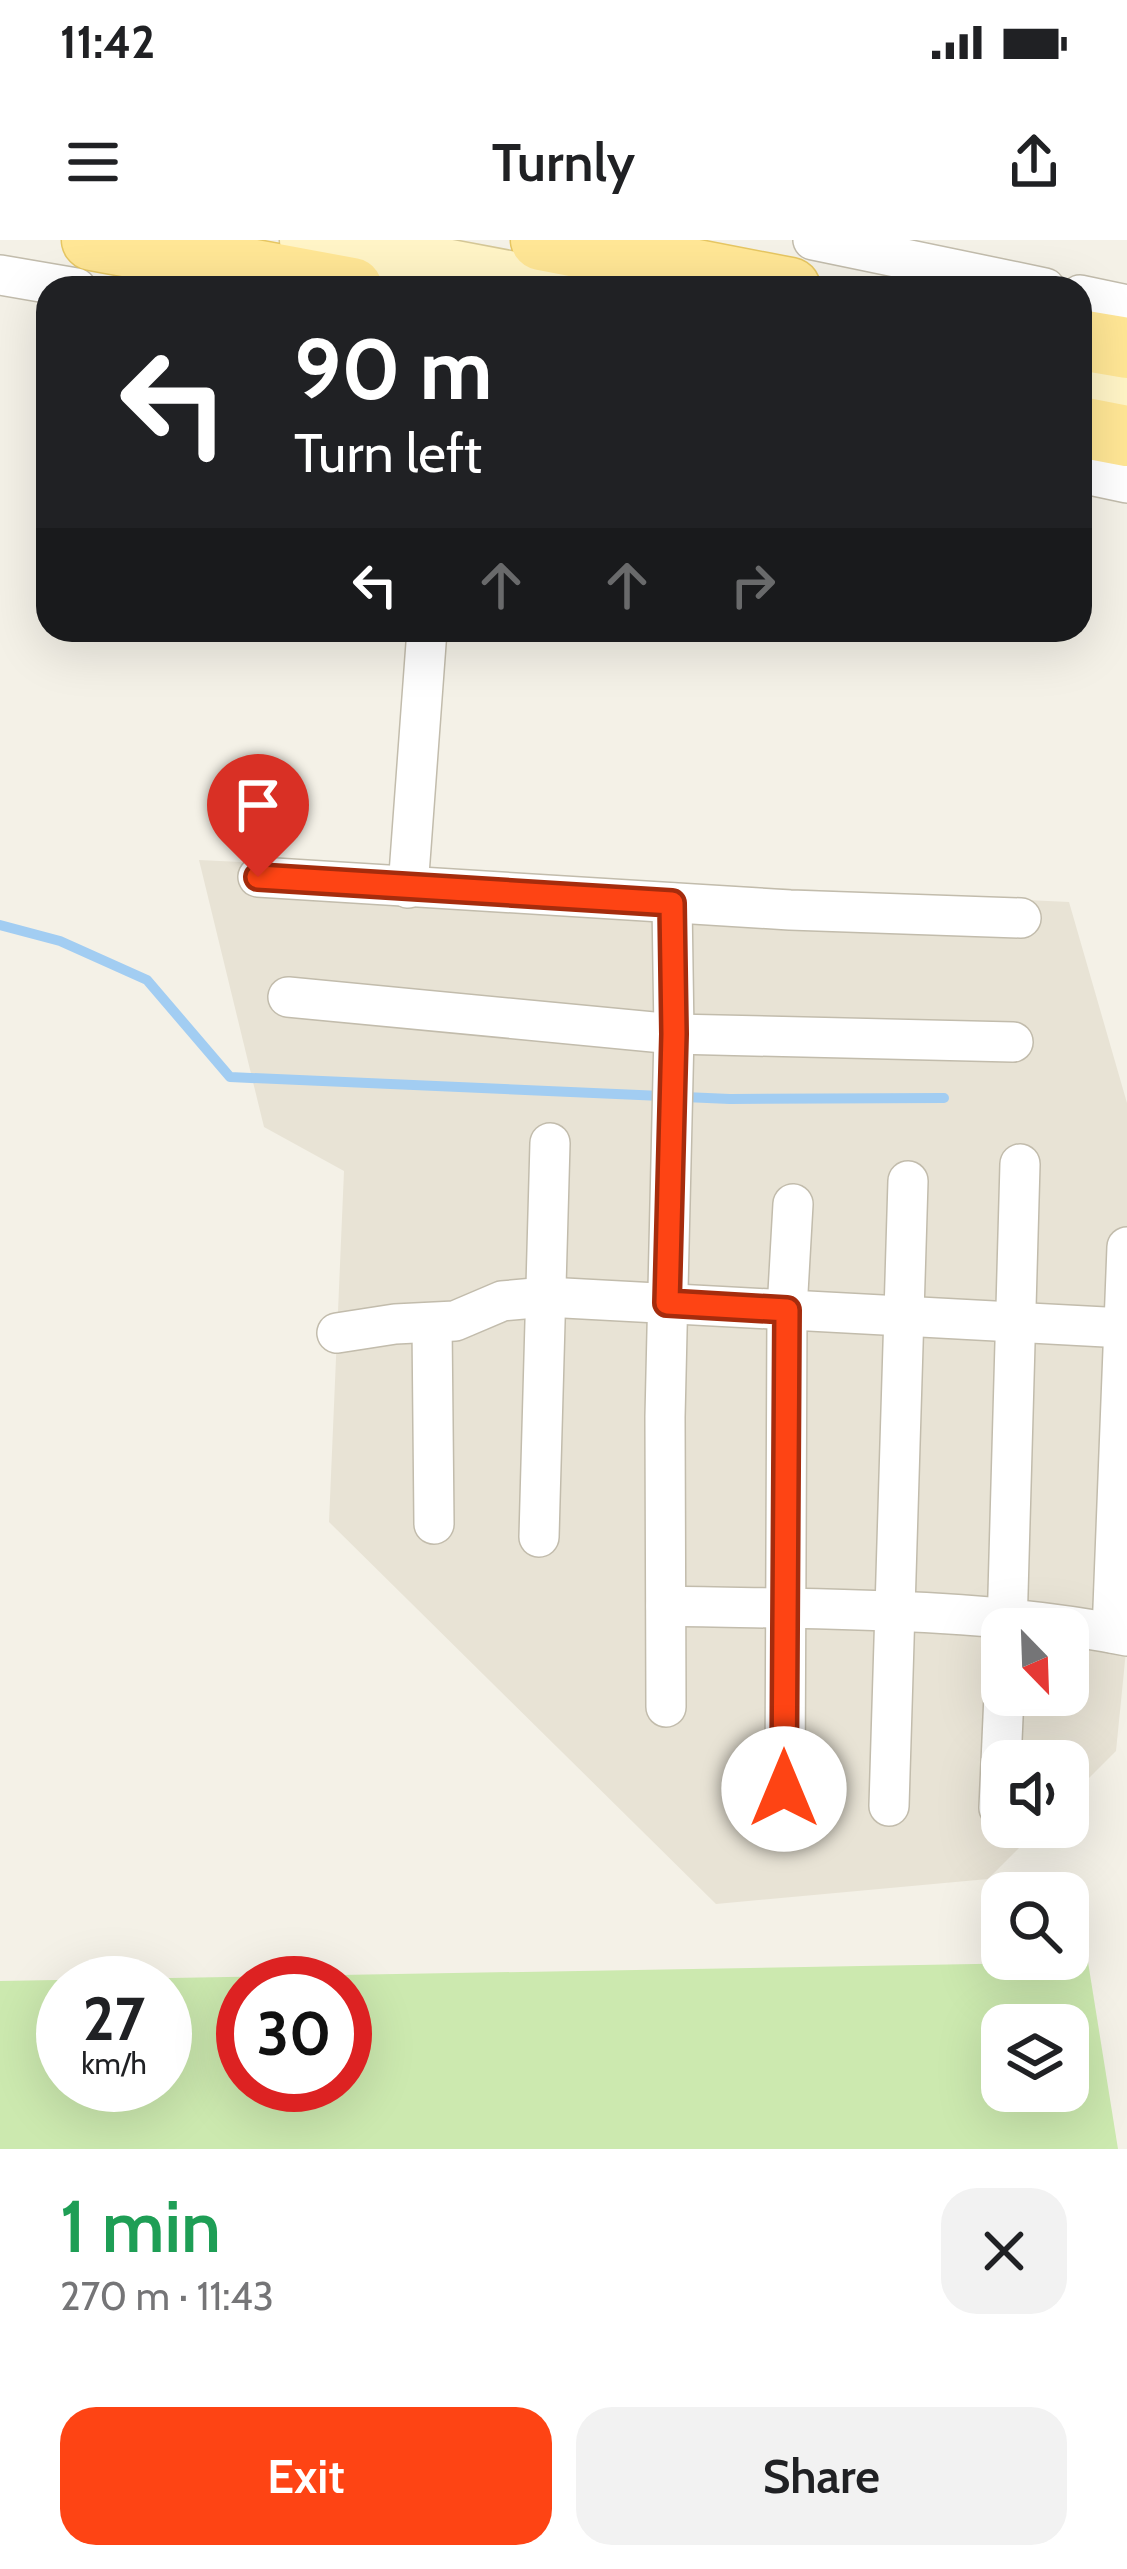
<!DOCTYPE html>
<html lang="en">
<head>
<meta charset="utf-8">
<style>
	:root { --surface:#fff; --page:#f2f2f2; --text:#202124; --muted:#757577; --accent:#fe4414 }
	body { margin:0; font-family:Cabin,sans-serif; background:var(--page); color:var(--text); height:100vh; display:flex; flex-direction:column; font-size:45px; white-space:nowrap }
	* { box-sizing:border-box; margin:0 }
	p { font-size:39px; color:var(--muted) }
	.icon { flex:none; width:66px; height:66px; fill:none; stroke:currentColor; stroke-width:2; stroke-linecap:round; stroke-linejoin:round }
	.map { position:relative; height:1909px; overflow:hidden }
	.details { display:flex; flex-direction:column; background:var(--surface); flex:1 }
	.details>* { flex:none }
	.top-card { position:absolute; left:36px; top:36px; width:1056px; height:366px; border-radius:36px; box-shadow:0 12px 48px #0002; background:#202124; color:#fff; overflow:hidden }
	.needle { width:78px; rotate:157deg }
	.fabs { position:absolute; left:981px; top:1368px; display:grid; gap:24px }
	.fabs a { display:grid; place-items:center; width:108px; height:108px; border-radius:24px; background:var(--surface); box-shadow:0 12px 48px #0002; font-size:60px }
	.speed { position:absolute; left:36px; top:1716px; display:flex; gap:24px; font-size:60px; font-weight:700; text-align:center }
	.speed>* { display:grid; place-content:center; width:156px; height:156px; border-radius:50%; background:var(--surface); box-shadow:0 12px 48px #0002; line-height:1 }
	.speed small { font-size:30px; font-weight:400 }
	.speed .limit { border:18px solid #d22; background:#fff; color:#111 }
	.pin { position:absolute; display:grid; place-items:center; width:102px; height:102px; color:#fff; margin:-123px -51px; border-radius:50% 50% 50% 0; rotate:-45deg; box-shadow:0 0 12px #0007 }
	.pin .icon { rotate:45deg }
	.me { position:absolute; width:132px; margin:-66px; rotate:0deg; stroke-linejoin:round; filter:drop-shadow(0 0 9px #0008) }
	.turn { display:flex; align-items:center; gap:42px; height:252px; padding:0 60px; font-size:54px }
	.turn .icon { width:156px; height:156px; stroke-width:2.5 }
	.turn b { display:block; font-size:84px; line-height:102px }
	.lanes { display:flex; align-items:center; height:114px; padding:0 60px; background:#0003; justify-content:center; gap:60px; direction:ltr }
	.lanes .off { opacity:.35 }
	.round { display:grid; place-items:center; flex:none; width:126px; height:126px; border-radius:36px; background:var(--page) }
	.overview { display:flex; align-items:center; justify-content:space-between; height:204px; padding:0 60px }
	h1 { font-size:72px; font-weight:600; line-height:90px; color:#1e9e55 }
	.action { display:flex; gap:24px; margin-top:auto; padding:24px 60px }
	.action a { flex:1; height:138px; border-radius:36px; background:var(--accent); color:#fff; font-size:48px; font-weight:600; line-height:138px; text-align:center }
	.action a+a { background:var(--page); color:var(--text) }
	.status { display:flex; justify-content:space-between; align-items:center; height:84px; padding:0 60px; background:var(--surface); direction:ltr }
	.status svg { height:33px; fill:currentColor }
	header { display:flex; justify-content:space-between; align-items:center; height:156px; padding:0 60px; background:var(--surface); font-size:54px; font-weight:600 }
	.map>svg:first-child { display:block }
	.residential { fill:#e8e3d5; fill-rule:evenodd }
	.green { fill:#cce9af; fill-rule:evenodd }
	.lines { fill:none; stroke-linecap:round; stroke-linejoin:round }
	.stream { stroke:#a2cdf2; stroke-width:10 }
	.street-casing { stroke:#c2bcac; stroke-width:42 }
	.secondary-casing { stroke:#d5c796; stroke-width:57 }
	.primary-casing { stroke:#e6c662; stroke-width:63 }
	.street { stroke:#fff; stroke-width:39 }
	.secondary { stroke:#fff4c6; stroke-width:54 }
	.primary { stroke:#ffe695; stroke-width:60 }
	.route-casing { stroke:#a52c0d; stroke-width:30 }
	.route { stroke:#fe4414; stroke-width:21 }
</style>
</head>
<body>
<div class="status"><b>11:42</b><svg viewBox="0 0 49 12"><path d="M0 12V9h3v3zM5 12V6h3v6zM10 12V3h3v9zM15 12V0h3v12zM26 1h20v11H26zM47 4h2v5h-2z"/></svg></div>
<header><svg class="icon" aria-label="menu" viewBox="0 0 24 24"><path d="M4 6h16M4 12h16M4 18h16"/></svg>Turnly<svg class="icon" aria-label="share" viewBox="0 0 24 24"><path d="M12 15V3M7 8l5-5 5 5M5 13v7h14v-7"/></svg></header>
<div class="map">
<svg width="1127" height="1909" viewBox="0 0 1127 1909">
	<rect width="100%" height="100%" fill="#f4f1e7"/>
	<!-- residential -->
	<path class="residential" d="M199,620L1069,662L1127,863V1401L1116,1511L1068,1559V1521H1002V1587H1040L988,1639L716,1664L329,1282L344,931L264,887ZM1002,1389H1068V1455H1002Z"/>
	<!-- green -->
	<path class="green" d="M1088,1722L1118,1909H0V1741ZM63,1743H165V1845H63ZM243,1743H345V1845H243ZM1002,1785H1068V1851H1002Z"/>
	<g class="lines">
		<!-- stream -->
		<path class="stream" d="M0,685L60,701L147,740L230,837L730,859L944,858"/>
		<defs>
			<g id="street">
				<path d="M813,0L1045,48"/>
				<path d="M0,35L76,48"/>
				<path d="M1080,55L1127,65"/>
				<path d="M1080,233L1127,243"/>
				<path d="M258,637L790,670L1021,678"/>
				<path d="M408,648L427,390"/>
				<path d="M288,757L674,794L1013,802"/>
				<path d="M432,1084L434,1284"/>
				<path d="M337,1093L395,1084L455,1081L502,1061L546,1057L1124,1088"/>
				<path d="M539,1297L550,903"/>
				<path d="M666,1366C819,1370 976,1366 1127,1396"/>
				<path d="M1007,1389L1020,924"/>
				<path d="M1112,1393L1127,1007"/>
				<path d="M666,1467L665,1177L674,794L672,663"/>
				<path d="M785,1549L787,1070L793,964"/>
				<path d="M889,1566L908,941"/>
				<path d="M999,1568L1004,1455"/>
			</g>
			<g id="secondary">
				<path d="M307,0L561,48"/>
				<path d="M1080,147L1127,155"/>
			</g>
			<g id="primary">
				<path d="M92,0L352,48"/>
				<path d="M541,0L790,48"/>
				<path d="M1080,100L1127,108"/>
				<path d="M1080,187L1127,196"/>
			</g>
		</defs>
		<!-- street casing -->
		<use href="#street" class="street-casing"/>
		<!-- secondary casing -->
		<use href="#secondary" class="secondary-casing"/>
		<!-- primary casing -->
		<use href="#primary" class="primary-casing"/>
		<!-- street -->
		<use href="#street" class="street"/>
		<!-- secondary -->
		<use href="#secondary" class="secondary"/>
		<!-- primary -->
		<use href="#primary" class="primary"/>
	</g>
	<g class="lines">
		<defs>
			<path id="route" d="M258,637L672,663L674,794L667,1063L787,1070L784,1549"/>
		</defs>
		<!-- route casing -->
		<use href="#route" class="route-casing"/>
		<!-- route -->
		<use href="#route" class="route"/>
	</g>
</svg>
<div class="fabs">
<a><svg class="needle" viewBox="-14 -14 28 28"><path d="M0-13l5 13h-10z" fill="#e53935"/><path d="M0 13l5-13h-10z" fill="#757577"/></svg></a>
<a><svg class="icon" aria-label="sound" viewBox="0 0 24 24"><path d="M4 9h4l5-4v14l-5-4H4zM17 9q2 3 0 6"/></svg></a>
<a><svg class="icon" aria-label="search" viewBox="0 0 24 24"><circle cx="10" cy="10" r="6"/><path d="M15 15l6 6"/></svg></a>
<a><svg class="icon" aria-label="layers" viewBox="0 0 24 24"><path d="M12 4l9 5-9 5-9-5zM3 14l9 5 9-5"/></svg></a>
</div>
<div class="speed"><div>27<small>km/h</small></div><div class="limit">30</div></div>
<div class="pin" style="left:258px;top:637px;background:#d93025"><svg class="icon" aria-label="arrive" viewBox="0 0 24 24"><path d="M6 21V4h12l-3 4 3 4H6"/></svg></div>
<svg class="me" style="left:784px;top:1549px" viewBox="-20 -20 40 40"><circle r="19" fill="#fff"/><path d="M0-13L10 11 0 6-10 11z" fill="#fe4414"/></svg>
<div class="top-card">
<div class="turn"><svg class="icon" aria-label="left" viewBox="0 0 24 24"><path d="M17 20v-9H6M10 6l-5 5 5 5"/></svg><div><b>90 m</b>Turn left</div></div>
<div class="lanes"><svg class="icon" aria-label="left" viewBox="0 0 24 24"><path d="M17 20v-9H6M10 6l-5 5 5 5"/></svg><svg class="icon off" aria-label="ahead" viewBox="0 0 24 24"><path d="M12 20V5M6 11l6-6 6 6"/></svg><svg class="icon off" aria-label="ahead" viewBox="0 0 24 24"><path d="M12 20V5M6 11l6-6 6 6"/></svg><svg class="icon off" aria-label="right" viewBox="0 0 24 24"><path d="M7 20v-9h11M14 6l5 5-5 5"/></svg></div>
</div>
</div>
<section class="details">
<div class="overview"><div><h1>1 min</h1><p>270 m · 11:43</p></div><a class="round"><svg class="icon" aria-label="close" viewBox="0 0 24 24"><path d="M6 6l12 12M18 6L6 18"/></svg></a></div>
<div class="action"><a>Exit</a><a>Share</a></div>
</section>
</body>
</html>
